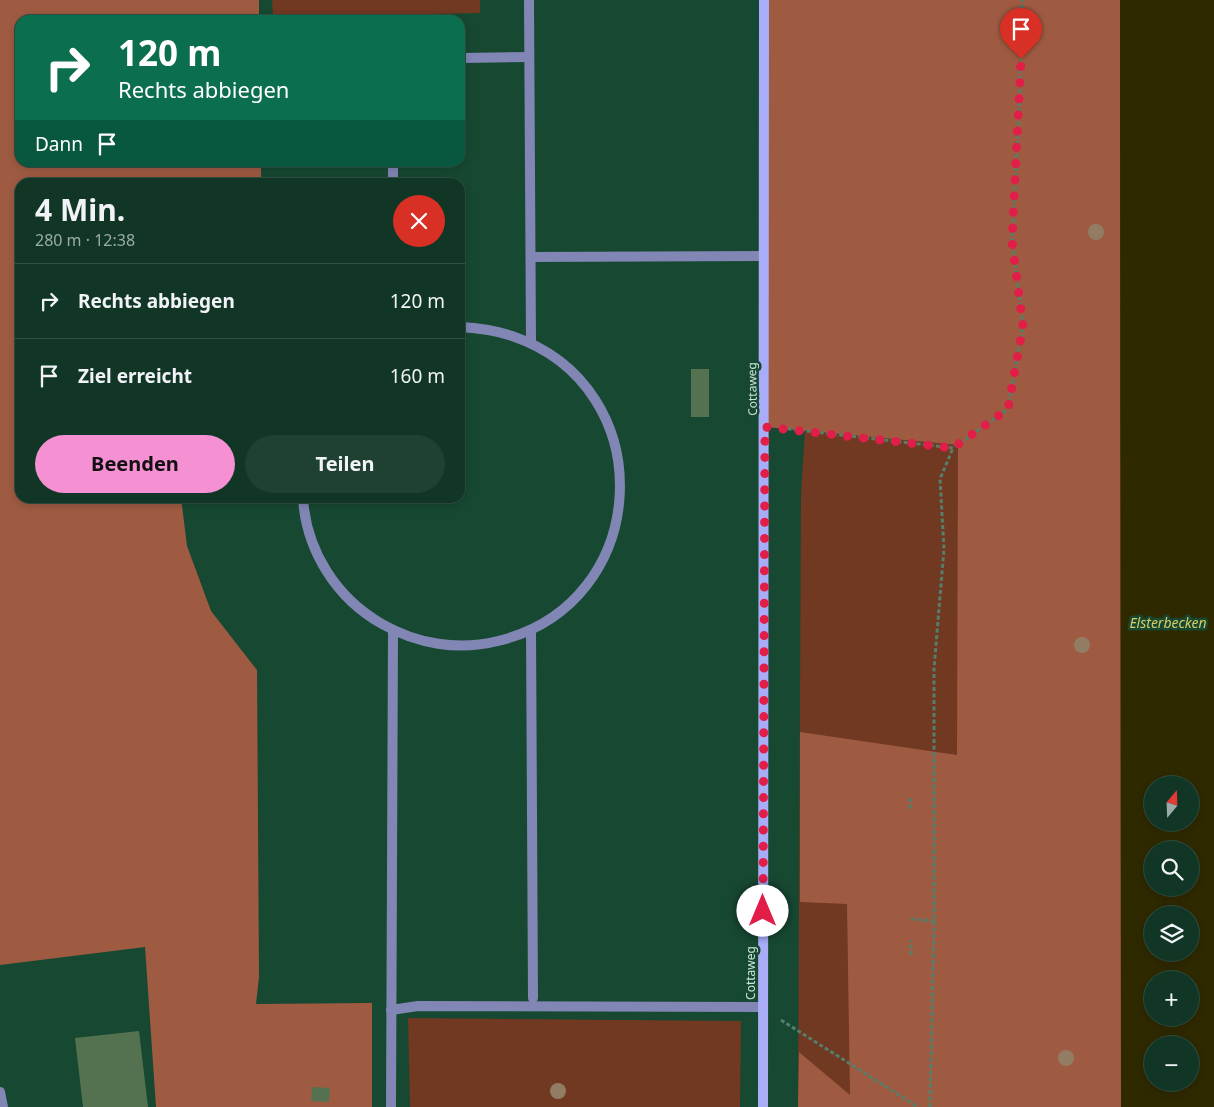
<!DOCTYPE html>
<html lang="de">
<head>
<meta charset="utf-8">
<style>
	:root { --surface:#113626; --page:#1e4132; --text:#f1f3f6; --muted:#9caba7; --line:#305043; --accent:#f591d3 }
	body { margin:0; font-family:"Noto Sans",sans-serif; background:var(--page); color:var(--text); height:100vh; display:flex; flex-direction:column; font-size:19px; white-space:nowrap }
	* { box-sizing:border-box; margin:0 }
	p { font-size:16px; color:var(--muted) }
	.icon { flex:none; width:28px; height:28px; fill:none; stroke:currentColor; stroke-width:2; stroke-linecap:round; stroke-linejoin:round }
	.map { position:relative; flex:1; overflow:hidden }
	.drawer { position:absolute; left:15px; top:178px; width:450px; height:325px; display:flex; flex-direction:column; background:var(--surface); border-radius:15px; box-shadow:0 2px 8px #0003,0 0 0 1px var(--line) }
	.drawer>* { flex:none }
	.top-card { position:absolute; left:15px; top:15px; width:450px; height:152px; border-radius:15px; box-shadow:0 2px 8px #0003,0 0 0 1px var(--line); background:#0b6e4f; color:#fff; overflow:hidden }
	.needle { width:32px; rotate:19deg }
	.buttons { position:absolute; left:1144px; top:776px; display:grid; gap:10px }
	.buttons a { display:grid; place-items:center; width:55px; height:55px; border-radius:50%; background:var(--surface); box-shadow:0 2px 8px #0003,0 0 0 1px var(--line); font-size:25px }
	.pin { position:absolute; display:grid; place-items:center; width:42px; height:42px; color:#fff; margin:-51px -21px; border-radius:50% 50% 50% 0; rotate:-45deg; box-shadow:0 0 5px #0007 }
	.pin .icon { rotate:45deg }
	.me { position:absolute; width:55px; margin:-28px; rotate:0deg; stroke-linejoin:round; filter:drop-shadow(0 0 4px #0008) }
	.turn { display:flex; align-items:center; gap:18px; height:105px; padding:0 20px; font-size:22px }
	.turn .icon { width:65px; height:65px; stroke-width:2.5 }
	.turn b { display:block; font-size:35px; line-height:42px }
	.then { display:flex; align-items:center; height:48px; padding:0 20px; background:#0003; gap:10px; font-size:19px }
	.round { display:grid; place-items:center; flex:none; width:52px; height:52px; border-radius:26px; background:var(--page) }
	.headline { display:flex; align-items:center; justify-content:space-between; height:85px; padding:0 20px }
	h1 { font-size:30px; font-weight:700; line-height:38px }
	.cta { display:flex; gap:10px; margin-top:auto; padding:10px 20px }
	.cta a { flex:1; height:58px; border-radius:30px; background:var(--accent); color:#111; font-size:20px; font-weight:700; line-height:58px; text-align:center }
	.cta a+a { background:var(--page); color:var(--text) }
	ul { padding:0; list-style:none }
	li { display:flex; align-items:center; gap:15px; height:75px; padding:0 20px; border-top:1px solid var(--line) }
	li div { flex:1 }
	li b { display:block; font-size:19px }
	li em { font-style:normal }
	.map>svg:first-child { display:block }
	.green { fill:#713822 }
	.forest { fill:#9f5b42 }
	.water { fill:#2f2900; fill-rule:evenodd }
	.building { fill:#54724f }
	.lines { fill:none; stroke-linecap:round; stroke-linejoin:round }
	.path { stroke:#557e6b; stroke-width:3; stroke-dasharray:4 2.5; stroke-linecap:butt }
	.lane { stroke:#8286b5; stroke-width:10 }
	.secondary { stroke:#a9adf8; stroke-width:10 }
	.tree { fill:#927d64 }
	.route { stroke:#e11d48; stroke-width:9; stroke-dasharray:0 16.2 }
	.labels { text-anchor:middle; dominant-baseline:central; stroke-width:5; stroke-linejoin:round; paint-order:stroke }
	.street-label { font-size:12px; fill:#cce5d7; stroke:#174832 }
	.water-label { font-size:14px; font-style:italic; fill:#d9ca61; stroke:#174832 }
</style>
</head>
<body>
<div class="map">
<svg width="1214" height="1107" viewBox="0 0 1214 1107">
	<rect width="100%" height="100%" fill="#174832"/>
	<!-- green -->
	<g class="green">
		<path d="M272,0H480V13L273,17Z"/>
		<path d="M805,431L1121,460V1107H798L801,494Z"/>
		<path d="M408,1018L741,1021L740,1107H410Z"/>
	</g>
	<!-- forest -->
	<g class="forest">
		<path d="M0,0H259V20H20V162L261,163V182H20V498H181L187,546L211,611L257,670L259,977L256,1004L372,1003V1107H156L145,947L0,965Z"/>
		<path d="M766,0H1120L1121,1107H798L799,1052L850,1095L847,904L800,902V732L957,755L958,445L765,427Z"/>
	</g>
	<!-- water -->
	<path class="water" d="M1120,0H1214V1107H1121ZM1152,785H1190V822H1152ZM1152,850H1190V888H1152ZM1152,915H1190V952H1152ZM1152,980H1190V1018H1152ZM1152,1045H1190V1082H1152Z"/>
	<!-- building -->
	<g class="building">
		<rect x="691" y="369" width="18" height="48"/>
		<path d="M139,1031L148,1107H83L75,1038Z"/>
		<path d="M312,1087L330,1088L329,1102L311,1101Z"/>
	</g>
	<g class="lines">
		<!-- path -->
		<g class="path">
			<path d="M781,428L953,448L1008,409L1023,326L1012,241L1019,118L1022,0"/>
			<path d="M910,798V811"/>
			<path d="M911,919L934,921"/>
			<path d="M911,955V940"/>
			<path d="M781,1020L918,1107"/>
			<path d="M930,1107L934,921V669L944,549L940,479L953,448"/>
		</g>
		<!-- lane -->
		<g class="lane">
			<path d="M529,0L531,343"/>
			<path d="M460,58L529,57"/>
			<path d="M393,182V162"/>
			<path d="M531,257L763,256"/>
			<path d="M303,498C306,550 336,598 382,624C417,644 458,651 498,641C653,604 663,387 512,336C495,330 478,328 460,327"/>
			<path d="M531,630L533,998"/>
			<path d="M391,1010L418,1006L762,1007"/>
			<path d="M0,1092L3,1107"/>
			<path d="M391,1107L393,630"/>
		</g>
		<!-- secondary -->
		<path class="secondary" d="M763,1107L764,0"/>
	</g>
	<!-- trees -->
	<g class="tree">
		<circle cx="1096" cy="232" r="8"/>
		<circle cx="1082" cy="645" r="8"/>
		<circle cx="1066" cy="1058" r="8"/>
		<circle cx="558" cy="1091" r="8"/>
	</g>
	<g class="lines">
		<!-- route -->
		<path class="route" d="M763,911L765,427L953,448L1008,409L1023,326L1012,241L1021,59"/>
	</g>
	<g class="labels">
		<!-- street labels -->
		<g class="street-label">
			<text transform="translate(752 389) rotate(-91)">Cottaweg</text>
			<text transform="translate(750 973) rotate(-90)">Cottaweg</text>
		</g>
		<!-- water labels -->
		<g class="water-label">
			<text x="1168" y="622">Elsterbecken</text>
		</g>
	</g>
</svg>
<div class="buttons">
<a><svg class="needle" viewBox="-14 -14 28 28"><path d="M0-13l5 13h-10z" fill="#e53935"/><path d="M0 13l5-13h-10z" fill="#9caba7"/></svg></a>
<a><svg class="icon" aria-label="search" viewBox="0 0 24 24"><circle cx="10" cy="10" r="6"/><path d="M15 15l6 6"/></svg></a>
<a><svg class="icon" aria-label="layers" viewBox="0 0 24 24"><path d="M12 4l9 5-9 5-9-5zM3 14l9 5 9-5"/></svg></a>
<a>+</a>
<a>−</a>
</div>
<div class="pin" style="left:1021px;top:59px;background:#d93025"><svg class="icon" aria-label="arrive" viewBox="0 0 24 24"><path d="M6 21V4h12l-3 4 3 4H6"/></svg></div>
<svg class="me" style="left:763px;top:911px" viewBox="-20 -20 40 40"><circle r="19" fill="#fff"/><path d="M0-13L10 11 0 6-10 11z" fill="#e11d48"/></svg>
<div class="top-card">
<div class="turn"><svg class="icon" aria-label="right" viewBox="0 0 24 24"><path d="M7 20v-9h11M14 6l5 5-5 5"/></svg><div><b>120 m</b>Rechts abbiegen</div></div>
<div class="then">Dann<svg class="icon" aria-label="arrive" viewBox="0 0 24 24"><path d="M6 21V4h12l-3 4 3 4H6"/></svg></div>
</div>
<section class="drawer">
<div class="headline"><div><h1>4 Min.</h1><p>280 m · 12:38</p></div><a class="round" style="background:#d93025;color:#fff"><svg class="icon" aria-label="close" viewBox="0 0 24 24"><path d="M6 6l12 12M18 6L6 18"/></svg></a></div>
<ul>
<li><svg class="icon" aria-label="right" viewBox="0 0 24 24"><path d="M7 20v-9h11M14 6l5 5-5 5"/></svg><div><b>Rechts abbiegen</b></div><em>120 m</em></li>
<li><svg class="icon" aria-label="arrive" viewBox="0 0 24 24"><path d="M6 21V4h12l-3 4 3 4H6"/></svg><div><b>Ziel erreicht</b></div><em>160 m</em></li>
</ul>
<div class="cta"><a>Beenden</a><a>Teilen</a></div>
</section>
</div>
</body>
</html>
